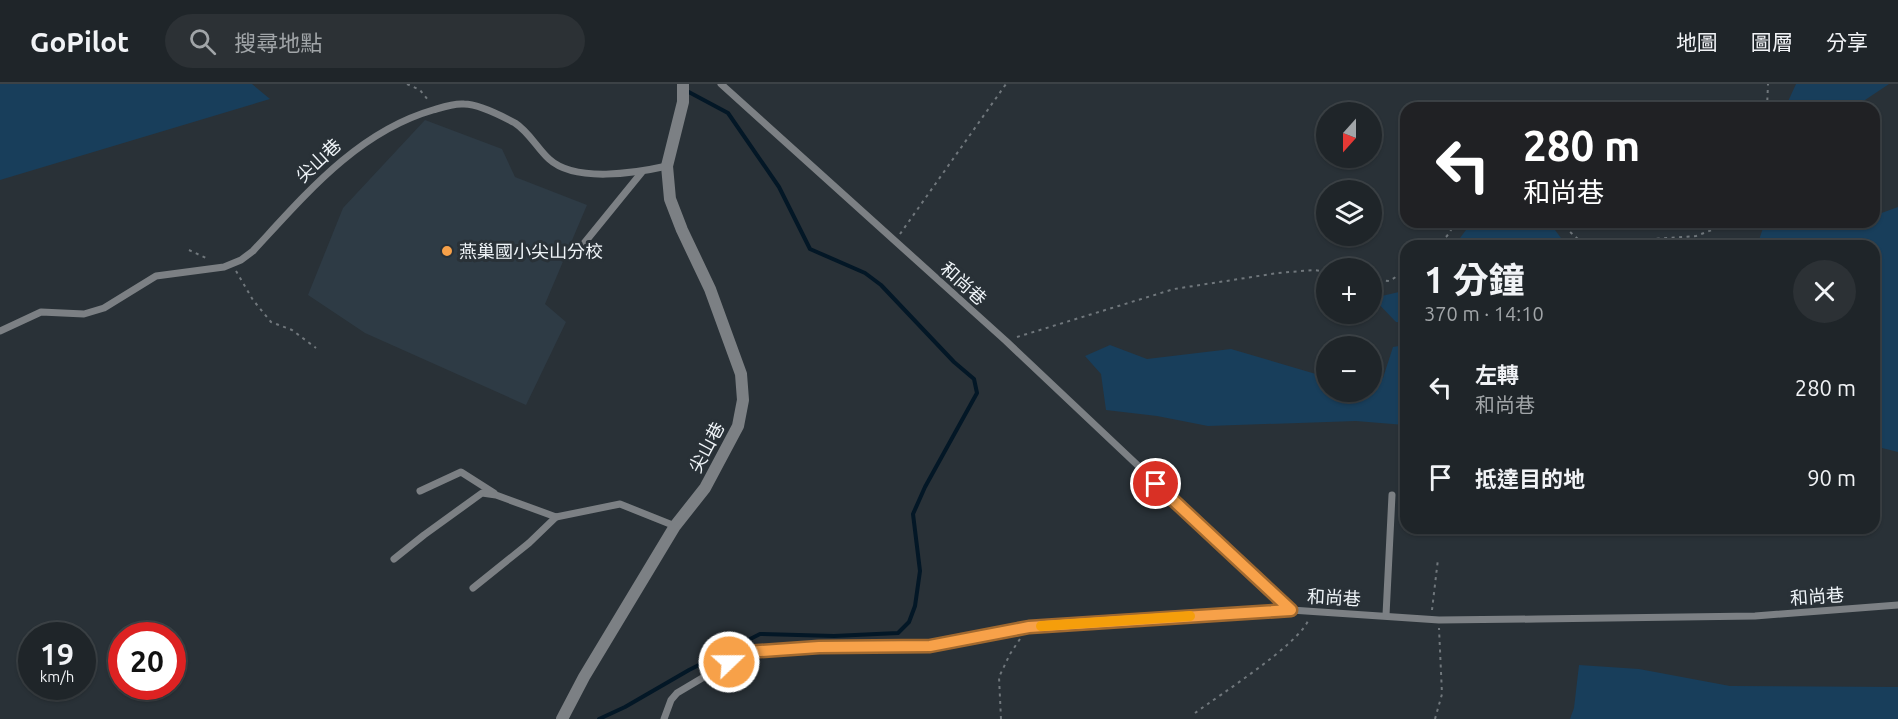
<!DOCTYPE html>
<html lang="zh-TW">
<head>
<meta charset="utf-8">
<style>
	:root { --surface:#1f2529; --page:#2c3135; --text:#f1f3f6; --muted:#a1a5a8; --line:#3c4246 }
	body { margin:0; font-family:Ubuntu,"Noto Sans TC",sans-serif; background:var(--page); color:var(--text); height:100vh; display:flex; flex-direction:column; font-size:22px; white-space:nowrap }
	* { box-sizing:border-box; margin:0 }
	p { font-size:20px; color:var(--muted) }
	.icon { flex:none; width:33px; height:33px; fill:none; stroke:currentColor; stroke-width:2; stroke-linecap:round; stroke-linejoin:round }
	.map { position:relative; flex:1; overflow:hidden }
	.drawer { position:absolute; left:1400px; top:156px; width:480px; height:294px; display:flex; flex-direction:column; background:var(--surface); border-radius:18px; box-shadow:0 2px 4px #0004,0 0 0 2px var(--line) }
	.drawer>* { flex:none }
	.hud { position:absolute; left:1400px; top:18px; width:480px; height:126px; border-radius:18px; box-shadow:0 2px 4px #0004,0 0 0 2px var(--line); background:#202124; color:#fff; overflow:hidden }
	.needle { width:39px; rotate:201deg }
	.controls { position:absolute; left:1316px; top:18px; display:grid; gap:12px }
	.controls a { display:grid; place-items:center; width:66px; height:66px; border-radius:50%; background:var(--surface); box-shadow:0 2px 4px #0004,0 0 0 2px var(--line); font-size:30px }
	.speed { position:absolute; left:18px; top:538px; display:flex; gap:12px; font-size:30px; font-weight:700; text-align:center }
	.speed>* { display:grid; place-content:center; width:78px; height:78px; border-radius:50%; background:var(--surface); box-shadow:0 2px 4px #0004,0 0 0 2px var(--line); line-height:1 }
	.speed small { font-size:15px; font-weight:400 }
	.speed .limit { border:9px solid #d22; background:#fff; color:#111 }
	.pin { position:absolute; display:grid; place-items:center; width:51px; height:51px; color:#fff; margin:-26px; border:3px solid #fff; border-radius:50%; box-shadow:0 2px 6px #0007 }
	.me { position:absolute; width:66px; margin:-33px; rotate:68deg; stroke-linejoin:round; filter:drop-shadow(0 0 4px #0008) }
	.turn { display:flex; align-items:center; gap:21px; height:126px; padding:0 24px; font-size:27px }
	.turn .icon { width:78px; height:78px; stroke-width:2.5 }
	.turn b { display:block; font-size:42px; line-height:51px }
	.round { display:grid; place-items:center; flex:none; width:63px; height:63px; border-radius:32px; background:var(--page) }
	.overview { display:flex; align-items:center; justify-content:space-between; height:102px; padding:0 24px }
	h1 { font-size:36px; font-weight:700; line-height:45px }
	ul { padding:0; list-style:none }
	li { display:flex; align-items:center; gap:18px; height:90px; padding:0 24px }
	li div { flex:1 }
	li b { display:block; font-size:22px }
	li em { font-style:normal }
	header { display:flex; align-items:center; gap:36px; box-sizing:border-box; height:84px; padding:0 30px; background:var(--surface); border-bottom:2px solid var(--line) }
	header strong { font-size:28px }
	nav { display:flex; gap:33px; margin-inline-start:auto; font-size:21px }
	.search { width:420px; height:54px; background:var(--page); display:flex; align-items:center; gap:15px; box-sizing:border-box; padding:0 21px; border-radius:33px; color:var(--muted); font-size:22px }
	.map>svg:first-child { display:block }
	.built { fill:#2e3b45 }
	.green { fill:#183e5b }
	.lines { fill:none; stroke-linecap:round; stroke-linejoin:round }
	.stream { stroke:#031726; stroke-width:4 }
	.path { stroke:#70777c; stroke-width:2; stroke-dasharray:3 4.5; stroke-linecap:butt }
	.service { stroke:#7c8084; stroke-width:7 }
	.tertiary { stroke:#7c8084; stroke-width:12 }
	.route-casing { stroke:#a1692f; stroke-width:15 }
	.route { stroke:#f7a149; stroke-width:10 }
	.slow { stroke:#f59e0b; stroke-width:10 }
	.poi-dot { fill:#f7a149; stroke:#293137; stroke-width:2 }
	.labels { text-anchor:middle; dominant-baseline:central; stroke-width:6; stroke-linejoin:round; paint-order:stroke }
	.street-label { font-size:18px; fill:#eff4f8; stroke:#293137 }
	.poi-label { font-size:18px; fill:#eff4f8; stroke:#293137; text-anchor:start }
</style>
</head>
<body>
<header>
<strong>GoPilot</strong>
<div class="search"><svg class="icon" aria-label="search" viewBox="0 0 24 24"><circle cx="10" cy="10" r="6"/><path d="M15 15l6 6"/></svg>搜尋地點</div>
<nav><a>地圖</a><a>圖層</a><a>分享</a></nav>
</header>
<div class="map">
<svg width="1898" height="635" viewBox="0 0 1898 635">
	<rect width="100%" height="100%" fill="#293137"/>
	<!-- built -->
	<path class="built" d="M425,36L502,65L515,93L587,121L545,220L566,238L526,321L365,249L308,211L343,124Z"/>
	<!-- green -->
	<g class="green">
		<path d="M0,0H252L270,15L0,96Z"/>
		<path d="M1796,0H1889L1853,24H1785Z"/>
		<path d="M1898,123V368L1874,362V162H1757L1765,138H1874V130L1876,131Z"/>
		<path d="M1472,138H1549L1567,162H1454Z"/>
		<path d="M1405,203V239L1396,238L1373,214L1399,208Z"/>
		<path d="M1110,261L1147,275L1231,265L1326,293V308H1371V294H1383L1393,263L1405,261V341L1356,337L1208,342L1157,332L1106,326L1101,290L1085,272Z"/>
		<path d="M1579,581L1639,585L1730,602L1898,603V635H1570L1574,624Z"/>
	</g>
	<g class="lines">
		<!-- stream -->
		<path class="stream" d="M599,635L625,623L689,586L760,550L834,552L898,549L909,538L915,522L920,487L913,430L925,403L977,309L974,295L954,278L881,201L865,189L810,165L779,103L728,29L685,6"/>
		<!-- path -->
		<g class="path">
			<path d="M407,0L420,6L428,16"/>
			<path d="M1767,24L1768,0"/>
			<path d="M1559,138L1579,156L1594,159L1696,152L1725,141L1729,138"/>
			<path d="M900,150L1006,0"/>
			<path d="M1434,162L1447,152L1456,138"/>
			<path d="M189,166L208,175"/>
			<path d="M236,187L253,216L271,238L292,246L316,264"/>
			<path d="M1371,195L1389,197L1406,187"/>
			<path d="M1017,253L1174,205L1278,189L1314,186L1326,188"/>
			<path d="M1432,526L1438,475"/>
			<path d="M1195,629C1221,610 1296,562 1308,537"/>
			<path d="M1001,635L999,593L1010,570L1020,555"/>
			<path d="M1435,635L1442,610L1439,544"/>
		</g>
		<!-- service -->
		<g class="service">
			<path d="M721,0L1006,257L1291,526L1439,536L1537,535L1755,532L1898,521"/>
			<path d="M581,163L642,88"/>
			<path d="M0,247L41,228L84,230L104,224L156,192L224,183L241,176L253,167C305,111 357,48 433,26C443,23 454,19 464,20C478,20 502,32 515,39C529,48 537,64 549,75C575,99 636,89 667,82"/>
			<path d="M420,407L461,388L494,409"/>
			<path d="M394,475L424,451L482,409L496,411L556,433L620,420L675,442"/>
			<path d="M473,504L529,459L556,433"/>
			<path d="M1386,531L1392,411"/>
			<path d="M664,635L671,616L677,609L746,568L819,563L930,562L1029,543L1291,526"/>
		</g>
		<!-- tertiary -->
		<path class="tertiary" d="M562,635L584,593L675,442L705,404L738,342L743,316L741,290L710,205L682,146L670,115L667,82L683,18V0"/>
	</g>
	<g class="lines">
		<defs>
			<path id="route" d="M729,578L746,568L819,563L930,562L1029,543L1291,526L1156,400"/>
		</defs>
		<!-- route casing -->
		<use href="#route" class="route-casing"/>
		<!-- route -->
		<use href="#route" class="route"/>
		<!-- slow -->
		<path class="slow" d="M1041,542L1190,532"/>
	</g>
	<!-- markers -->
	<circle class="poi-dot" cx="447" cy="167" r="6"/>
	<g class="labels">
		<!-- street labels -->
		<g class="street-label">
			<text transform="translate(318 76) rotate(-43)">尖山巷</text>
			<text transform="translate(964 199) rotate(42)">和尚巷</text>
			<text transform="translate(706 363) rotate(-62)">尖山巷</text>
			<text transform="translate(1817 512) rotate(-4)">和尚巷</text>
			<text transform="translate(1334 513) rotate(3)">和尚巷</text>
		</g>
		<!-- poi labels -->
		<g class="poi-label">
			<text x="459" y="167">燕巢國小尖山分校</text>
		</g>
	</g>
</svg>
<div class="controls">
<a><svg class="needle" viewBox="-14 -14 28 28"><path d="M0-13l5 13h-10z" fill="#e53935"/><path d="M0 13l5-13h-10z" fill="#a1a5a8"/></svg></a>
<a><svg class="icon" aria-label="layers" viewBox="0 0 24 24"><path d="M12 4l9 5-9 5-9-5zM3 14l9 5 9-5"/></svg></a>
<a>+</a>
<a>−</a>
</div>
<div class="speed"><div>19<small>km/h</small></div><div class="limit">20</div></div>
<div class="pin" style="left:1156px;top:400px;background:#d93025"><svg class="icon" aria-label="arrive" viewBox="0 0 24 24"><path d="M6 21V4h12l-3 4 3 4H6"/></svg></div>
<svg class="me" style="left:729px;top:578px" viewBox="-20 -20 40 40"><circle r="17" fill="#f7a149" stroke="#fff" stroke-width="3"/><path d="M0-11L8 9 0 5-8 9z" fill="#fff"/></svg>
<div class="hud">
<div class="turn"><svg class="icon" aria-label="left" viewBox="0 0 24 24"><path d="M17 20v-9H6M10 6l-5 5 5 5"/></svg><div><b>280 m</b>和尚巷</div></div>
</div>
<section class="drawer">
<div class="overview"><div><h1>1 分鐘</h1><p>370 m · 14:10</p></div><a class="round"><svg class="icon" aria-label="close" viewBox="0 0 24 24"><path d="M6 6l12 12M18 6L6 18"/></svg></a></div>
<ul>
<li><svg class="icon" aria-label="left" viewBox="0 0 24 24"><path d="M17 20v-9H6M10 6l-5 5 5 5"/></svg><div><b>左轉</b><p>和尚巷</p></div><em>280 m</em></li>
<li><svg class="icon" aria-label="arrive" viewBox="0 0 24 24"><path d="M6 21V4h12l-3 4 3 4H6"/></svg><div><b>抵達目的地</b></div><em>90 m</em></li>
</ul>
</section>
</div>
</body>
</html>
